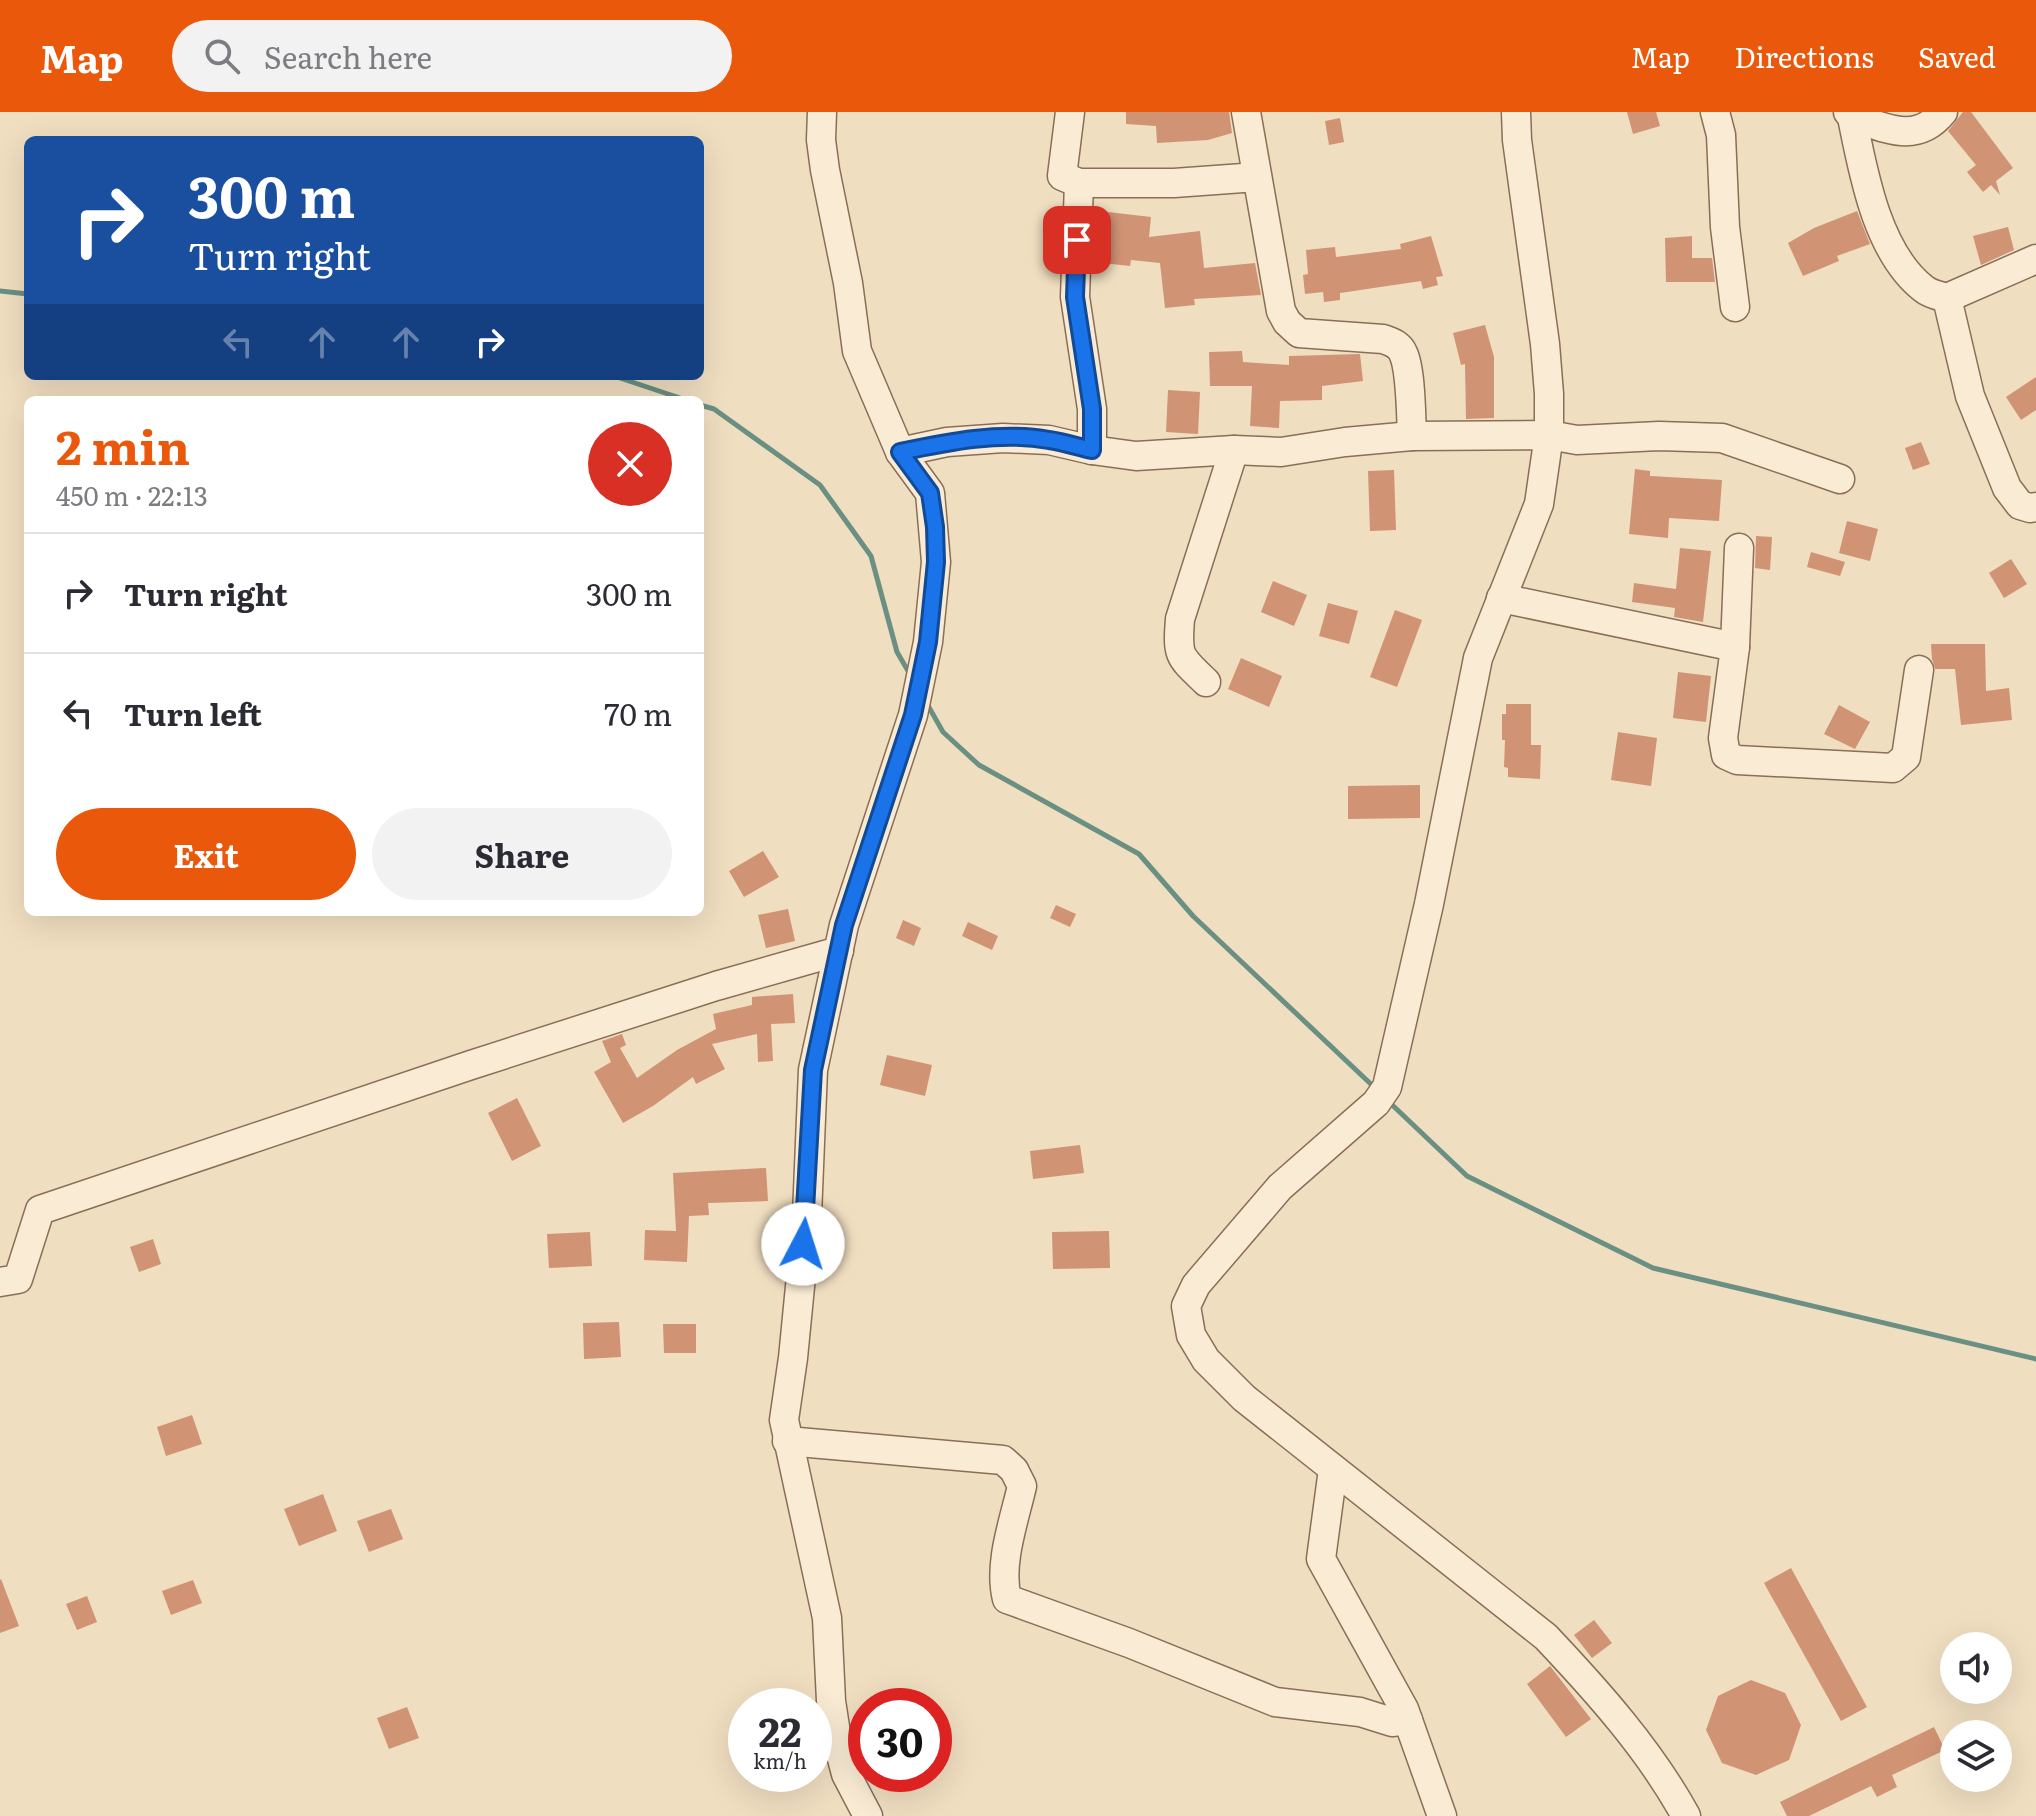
<!DOCTYPE html>
<html lang="en">
<head>
<meta charset="utf-8">
<style>
	:root { --surface:#fff; --page:#f2f2f3; --text:#2b2b33; --muted:#7c7c81; --line:#e1e1e2; --accent:#ea580c }
	body { margin:0; font-family:Literata,serif; background:var(--page); color:var(--text); height:100vh; display:flex; flex-direction:column; font-size:30px; white-space:nowrap }
	* { box-sizing:border-box; margin:0 }
	p { font-size:26px; color:var(--muted) }
	.icon { flex:none; width:44px; height:44px; fill:none; stroke:currentColor; stroke-width:2; stroke-linecap:round; stroke-linejoin:round }
	.map { position:relative; flex:1; overflow:hidden }
	.side { position:absolute; left:24px; top:284px; width:680px; height:520px; display:flex; flex-direction:column; background:var(--surface); border-radius:12px; box-shadow:0 8px 32px #0002 }
	.side>* { flex:none }
	.top-card { position:absolute; left:24px; top:24px; width:680px; height:244px; border-radius:12px; box-shadow:0 8px 32px #0002; background:#1a4fa0; color:#fff; overflow:hidden }
	.fabs { position:absolute; left:1940px; top:1520px; display:grid; gap:16px }
	.fabs a { display:grid; place-items:center; width:72px; height:72px; border-radius:50%; background:var(--surface); box-shadow:0 8px 32px #0002; font-size:40px }
	.speed { position:absolute; left:728px; top:1576px; display:flex; gap:16px; font-size:40px; font-weight:700; text-align:center }
	.speed>* { display:grid; place-content:center; width:104px; height:104px; border-radius:50%; background:var(--surface); box-shadow:0 8px 32px #0002; line-height:1 }
	.speed small { font-size:20px; font-weight:400 }
	.speed .limit { border:12px solid #d22; background:#fff; color:#111 }
	.pin { position:absolute; display:grid; place-items:center; width:68px; height:68px; color:#fff; margin:-34px; border-radius:16px; box-shadow:0 4px 12px #0006 }
	.me { position:absolute; width:88px; margin:-44px; rotate:5deg; stroke-linejoin:round; filter:drop-shadow(0 0 6px #0008) }
	.turn { display:flex; align-items:center; gap:28px; height:168px; padding:0 32px; font-size:36px }
	.turn .icon { width:104px; height:104px; stroke-width:2.5 }
	.turn b { display:block; font-size:56px; line-height:68px }
	.lanes { display:flex; align-items:center; height:76px; padding:0 32px; background:#0003; justify-content:center; gap:40px; direction:ltr }
	.lanes .off { opacity:.35 }
	.round { display:grid; place-items:center; flex:none; width:84px; height:84px; border-radius:42px; background:var(--page) }
	.headline { display:flex; align-items:center; justify-content:space-between; height:136px; padding:0 32px }
	h1 { font-size:48px; font-weight:700; line-height:60px; color:var(--accent) }
	.button { display:flex; gap:16px; margin-top:auto; padding:16px 32px }
	.button a { flex:1; height:92px; border-radius:48px; background:var(--accent); color:#fff; font-size:32px; font-weight:700; line-height:92px; text-align:center }
	.button a+a { background:var(--page); color:var(--text) }
	ul { padding:0; list-style:none }
	li { display:flex; align-items:center; gap:24px; height:120px; padding:0 32px; border-top:2px solid var(--line) }
	li div { flex:1 }
	li b { display:block; font-size:30px }
	li em { font-style:normal }
	header { display:flex; align-items:center; gap:48px; box-sizing:border-box; height:112px; padding:0 40px; background:var(--accent); color:#fff }
	header strong { font-size:38px }
	nav { display:flex; gap:44px; margin-inline-start:auto; font-size:28px }
	.search { width:560px; height:72px; background:var(--page); display:flex; align-items:center; gap:20px; box-sizing:border-box; padding:0 28px; border-radius:44px; color:var(--muted); font-size:30px }
	.map>svg:first-child { display:block }
	.lines { fill:none; stroke-linecap:round; stroke-linejoin:round }
	.stream { stroke:#6a9083; stroke-width:5 }
	.building { fill:#d09374 }
	.minor-casing { stroke:#8a6e57; stroke-width:31 }
	.minor { stroke:#faecd4; stroke-width:28 }
	.route-casing { stroke:#114b97; stroke-width:20 }
	.route { stroke:#1a73e8; stroke-width:14 }
</style>
</head>
<body>
<header>
<strong>Map</strong>
<div class="search"><svg class="icon" aria-label="search" viewBox="0 0 24 24"><circle cx="10" cy="10" r="6"/><path d="M15 15l6 6"/></svg>Search here</div>
<nav><a>Map</a><a>Directions</a><a>Saved</a></nav>
</header>
<div class="map">
<svg width="2036" height="1704" viewBox="0 0 2036 1704">
	<rect width="100%" height="100%" fill="#f0dec0"/>
	<g class="lines">
		<!-- stream -->
		<g class="stream">
			<path d="M0,179L28,182"/>
			<path d="M614,264L686,288"/>
			<path d="M700,293L714,297L820,373L871,444L897,540L911,564"/>
			<path d="M926,590L943,620L979,653L1139,742L1193,804L1374,975"/>
			<path d="M1387,988L1467,1064L1653,1156L2036,1247"/>
		</g>
	</g>
	<!-- building -->
	<g class="building">
		<path d="M1126,0H1229L1232,21L1208,28L1157,31L1156,14L1126,12Z"/>
		<path d="M1627,0H1656L1660,14L1633,22Z"/>
		<path d="M1963,0H1971L2013,56L1996,69L2000,83L1991,73L1983,80L1967,60L1976,53L1948,19Z"/>
		<path d="M1340,6L1344,30L1329,33L1325,9Z"/>
		<path d="M1857,99L1870,132L1837,144L1839,149L1803,164L1788,131L1814,116Z"/>
		<path d="M1108,100L1151,105L1149,125L1200,119L1204,156L1255,151L1261,183L1194,187L1195,193L1165,196L1160,151L1131,148L1130,154L1102,151Z"/>
		<path d="M2008,115L2014,138L1981,153L1973,124Z"/>
		<path d="M1431,124L1443,164L1436,165L1438,173L1423,177L1421,169L1340,181V188L1324,190L1323,180L1305,182L1303,163L1308,162L1306,138L1335,135L1336,145L1401,137L1400,132Z"/>
		<path d="M1692,124V146H1712L1715,170H1666L1665,126Z"/>
		<path d="M1485,213L1494,245V306L1466,307L1465,252L1461,253L1453,221Z"/>
		<path d="M1242,239L1243,250L1289,253V244L1360,242L1363,269L1322,274V288L1280,289L1279,316L1250,314L1252,274H1210L1209,240Z"/>
		<path d="M2036,265V298L2021,308L2006,285Z"/>
		<path d="M1168,278L1200,280L1198,322L1166,320Z"/>
		<path d="M1921,330L1930,352L1913,358L1905,336Z"/>
		<path d="M1635,357L1650,359V364L1722,368L1719,409L1669,406L1668,426L1629,422Z"/>
		<path d="M1394,358L1396,418L1370,419L1368,359Z"/>
		<path d="M1847,409L1878,417L1870,449L1839,441Z"/>
		<path d="M1756,424L1772,425L1770,458L1755,456Z"/>
		<path d="M1680,436L1711,439L1703,510L1674,505L1675,496L1632,490L1634,471L1676,477Z"/>
		<path d="M1811,440L1845,450L1840,464L1807,455Z"/>
		<path d="M2011,447L2027,472L2004,486L1989,461Z"/>
		<path d="M1273,469L1307,483L1294,514L1261,500Z"/>
		<path d="M1328,491L1358,499L1349,532L1319,524Z"/>
		<path d="M1395,498L1422,508L1397,575L1370,565Z"/>
		<path d="M1931,532H1985L1986,579L2009,576L2012,608L1961,613L1955,557H1935L1932,547Z"/>
		<path d="M1241,546L1282,564L1269,595L1228,577Z"/>
		<path d="M1678,560L1711,564L1706,610L1673,606Z"/>
		<path d="M1506,592H1531V633H1541L1540,667L1508,665V656L1504,655L1505,628H1502V602H1506Z"/>
		<path d="M1839,593L1870,610L1855,637L1824,622Z"/>
		<path d="M1618,620L1657,626L1651,674L1611,668Z"/>
		<path d="M1420,673V706L1348,707V674Z"/>
		<path d="M763,739L779,765L744,785L729,759Z"/>
		<path d="M1056,793L1076,802L1070,815L1050,806Z"/>
		<path d="M788,797L795,829L766,836L758,803Z"/>
		<path d="M903,808L921,816L914,834L896,826Z"/>
		<path d="M968,810L998,824L992,838L962,824Z"/>
		<path d="M793,882L795,911L771,912L773,949L758,950L757,922L712,932L725,957L696,972L693,965L653,994L623,1011L594,960L611,950L602,929L622,922L626,933L620,936L637,966L677,938L716,917L713,902L752,893V885Z"/>
		<path d="M887,943L932,953L925,984L880,973Z"/>
		<path d="M517,986L541,1034L512,1049L488,1001Z"/>
		<path d="M1080,1033L1084,1061L1033,1067L1030,1039Z"/>
		<path d="M766,1056L768,1089L708,1091L709,1103L689,1104L687,1150L644,1148L645,1118L676,1119L673,1061Z"/>
		<path d="M1109,1119L1110,1156L1053,1157L1052,1120Z"/>
		<path d="M590,1120L592,1154L549,1156L547,1122Z"/>
		<path d="M153,1127L161,1152L139,1160L130,1135Z"/>
		<path d="M619,1210L621,1245L584,1247L583,1211Z"/>
		<path d="M663,1212H696V1241H664Z"/>
		<path d="M192,1303L202,1332L166,1344L157,1315Z"/>
		<path d="M323,1382L337,1419L299,1434L284,1397Z"/>
		<path d="M391,1397L403,1427L369,1440L357,1409Z"/>
		<path d="M1791,1456L1867,1595L1841,1609L1764,1471Z"/>
		<path d="M1,1467L19,1514L0,1521V1468Z"/>
		<path d="M193,1468L202,1491L171,1503L162,1479Z"/>
		<path d="M87,1484L97,1510L77,1518L66,1492Z"/>
		<path d="M1594,1508L1612,1531L1592,1546L1574,1523Z"/>
		<path d="M1550,1554L1591,1607L1566,1625L1527,1572Z"/>
		<path d="M1751,1568L1785,1581L1801,1613L1789,1648L1756,1663L1722,1651L1706,1618L1718,1584Z"/>
		<path d="M407,1595L419,1626L389,1637L377,1606Z"/>
		<path d="M1934,1615L1945,1638L1892,1663L1897,1675L1877,1685L1871,1674L1809,1704H1787L1780,1690Z"/>
	</g>
	<g class="lines">
		<defs>
			<g id="minor">
				<path d="M822,0L821,28L825,58L848,171L857,239L900,340L930,381L936,450L928,530L913,603L844,813L813,958L807,1103L793,1246L784,1308L827,1506L831,1589L837,1628L846,1662L868,1704"/>
				<path d="M1070,0L1062,64L1079,71H1174L1257,65"/>
				<path d="M1246,0L1281,199L1287,210L1299,221L1383,227C1391,230 1399,232 1403,241C1411,257 1411,304 1412,324"/>
				<path d="M1516,0L1517,28L1545,232L1549,282V323L1539,392L1478,546L1429,792L1387,975L1376,991L1280,1075L1196,1173L1186,1194L1191,1223L1206,1248L1244,1286L1546,1525C1597,1579 1650,1638 1686,1704"/>
				<path d="M1715,0L1721,23L1725,115L1735,195"/>
				<path d="M1848,0L1852,5C1886,16 1916,33 1943,0"/>
				<path d="M1852,5C1863,60 1877,141 1924,177C1930,182 1940,184 1947,186L2036,147"/>
				<path d="M1079,71L1075,185L1092,297V338"/>
				<path d="M1947,186L1970,284L2007,376L2020,393L2030,396L2036,395"/>
				<path d="M900,340L947,330L1003,326L1049,328L1092,338L1136,344L1234,338L1281,340L1345,330L1412,324L1549,323L1577,328L1659,324L1722,326L1840,367"/>
				<path d="M1501,486L1735,535L1723,626L1726,643L1737,648L1893,656L1906,645L1919,558"/>
				<path d="M1735,535L1739,436"/>
				<path d="M1206,570C1179,544 1177,545 1180,507L1234,338"/>
				<path d="M0,1170L18,1167L40,1098L471,953L716,874L839,839"/>
				<path d="M787,1329L1003,1348L1014,1358L1022,1374C1014,1409 998,1452 1007,1487L1129,1531L1275,1590L1360,1600L1392,1610L1408,1608"/>
				<path d="M1333,1357L1321,1447L1404,1597L1442,1704"/>
			</g>
		</defs>
		<!-- minor casing -->
		<use href="#minor" class="minor-casing"/>
		<!-- minor -->
		<use href="#minor" class="minor"/>
	</g>
	<g class="lines">
		<defs>
			<path id="route" d="M803,1132L813,958L844,813L913,603L928,530L936,450L935,415L930,381L900,340C948,330 1001,319 1049,328C1064,330 1078,335 1092,338V297L1075,185L1077,128"/>
		</defs>
		<!-- route casing -->
		<use href="#route" class="route-casing"/>
		<!-- route -->
		<use href="#route" class="route"/>
	</g>
</svg>
<div class="fabs">
<a><svg class="icon" aria-label="sound" viewBox="0 0 24 24"><path d="M4 9h4l5-4v14l-5-4H4zM17 9q2 3 0 6"/></svg></a>
<a><svg class="icon" aria-label="layers" viewBox="0 0 24 24"><path d="M12 4l9 5-9 5-9-5zM3 14l9 5 9-5"/></svg></a>
</div>
<div class="speed"><div>22<small>km/h</small></div><div class="limit">30</div></div>
<div class="pin" style="left:1077px;top:128px;background:#d93025"><svg class="icon" aria-label="arrive" viewBox="0 0 24 24"><path d="M6 21V4h12l-3 4 3 4H6"/></svg></div>
<svg class="me" style="left:803px;top:1132px" viewBox="-20 -20 40 40"><circle r="19" fill="#fff"/><path d="M0-13L10 11 0 6-10 11z" fill="#1a73e8"/></svg>
<div class="top-card">
<div class="turn"><svg class="icon" aria-label="right" viewBox="0 0 24 24"><path d="M7 20v-9h11M14 6l5 5-5 5"/></svg><div><b>300 m</b>Turn right</div></div>
<div class="lanes"><svg class="icon off" aria-label="left" viewBox="0 0 24 24"><path d="M17 20v-9H6M10 6l-5 5 5 5"/></svg><svg class="icon off" aria-label="ahead" viewBox="0 0 24 24"><path d="M12 20V5M6 11l6-6 6 6"/></svg><svg class="icon off" aria-label="ahead" viewBox="0 0 24 24"><path d="M12 20V5M6 11l6-6 6 6"/></svg><svg class="icon" aria-label="right" viewBox="0 0 24 24"><path d="M7 20v-9h11M14 6l5 5-5 5"/></svg></div>
</div>
<section class="side">
<div class="headline"><div><h1>2 min</h1><p>450 m · 22:13</p></div><a class="round" style="background:#d93025;color:#fff"><svg class="icon" aria-label="close" viewBox="0 0 24 24"><path d="M6 6l12 12M18 6L6 18"/></svg></a></div>
<ul>
<li><svg class="icon" aria-label="right" viewBox="0 0 24 24"><path d="M7 20v-9h11M14 6l5 5-5 5"/></svg><div><b>Turn right</b></div><em>300 m</em></li>
<li><svg class="icon" aria-label="left" viewBox="0 0 24 24"><path d="M17 20v-9H6M10 6l-5 5 5 5"/></svg><div><b>Turn left</b></div><em>70 m</em></li>
</ul>
<div class="button"><a>Exit</a><a>Share</a></div>
</section>
</div>
</body>
</html>
